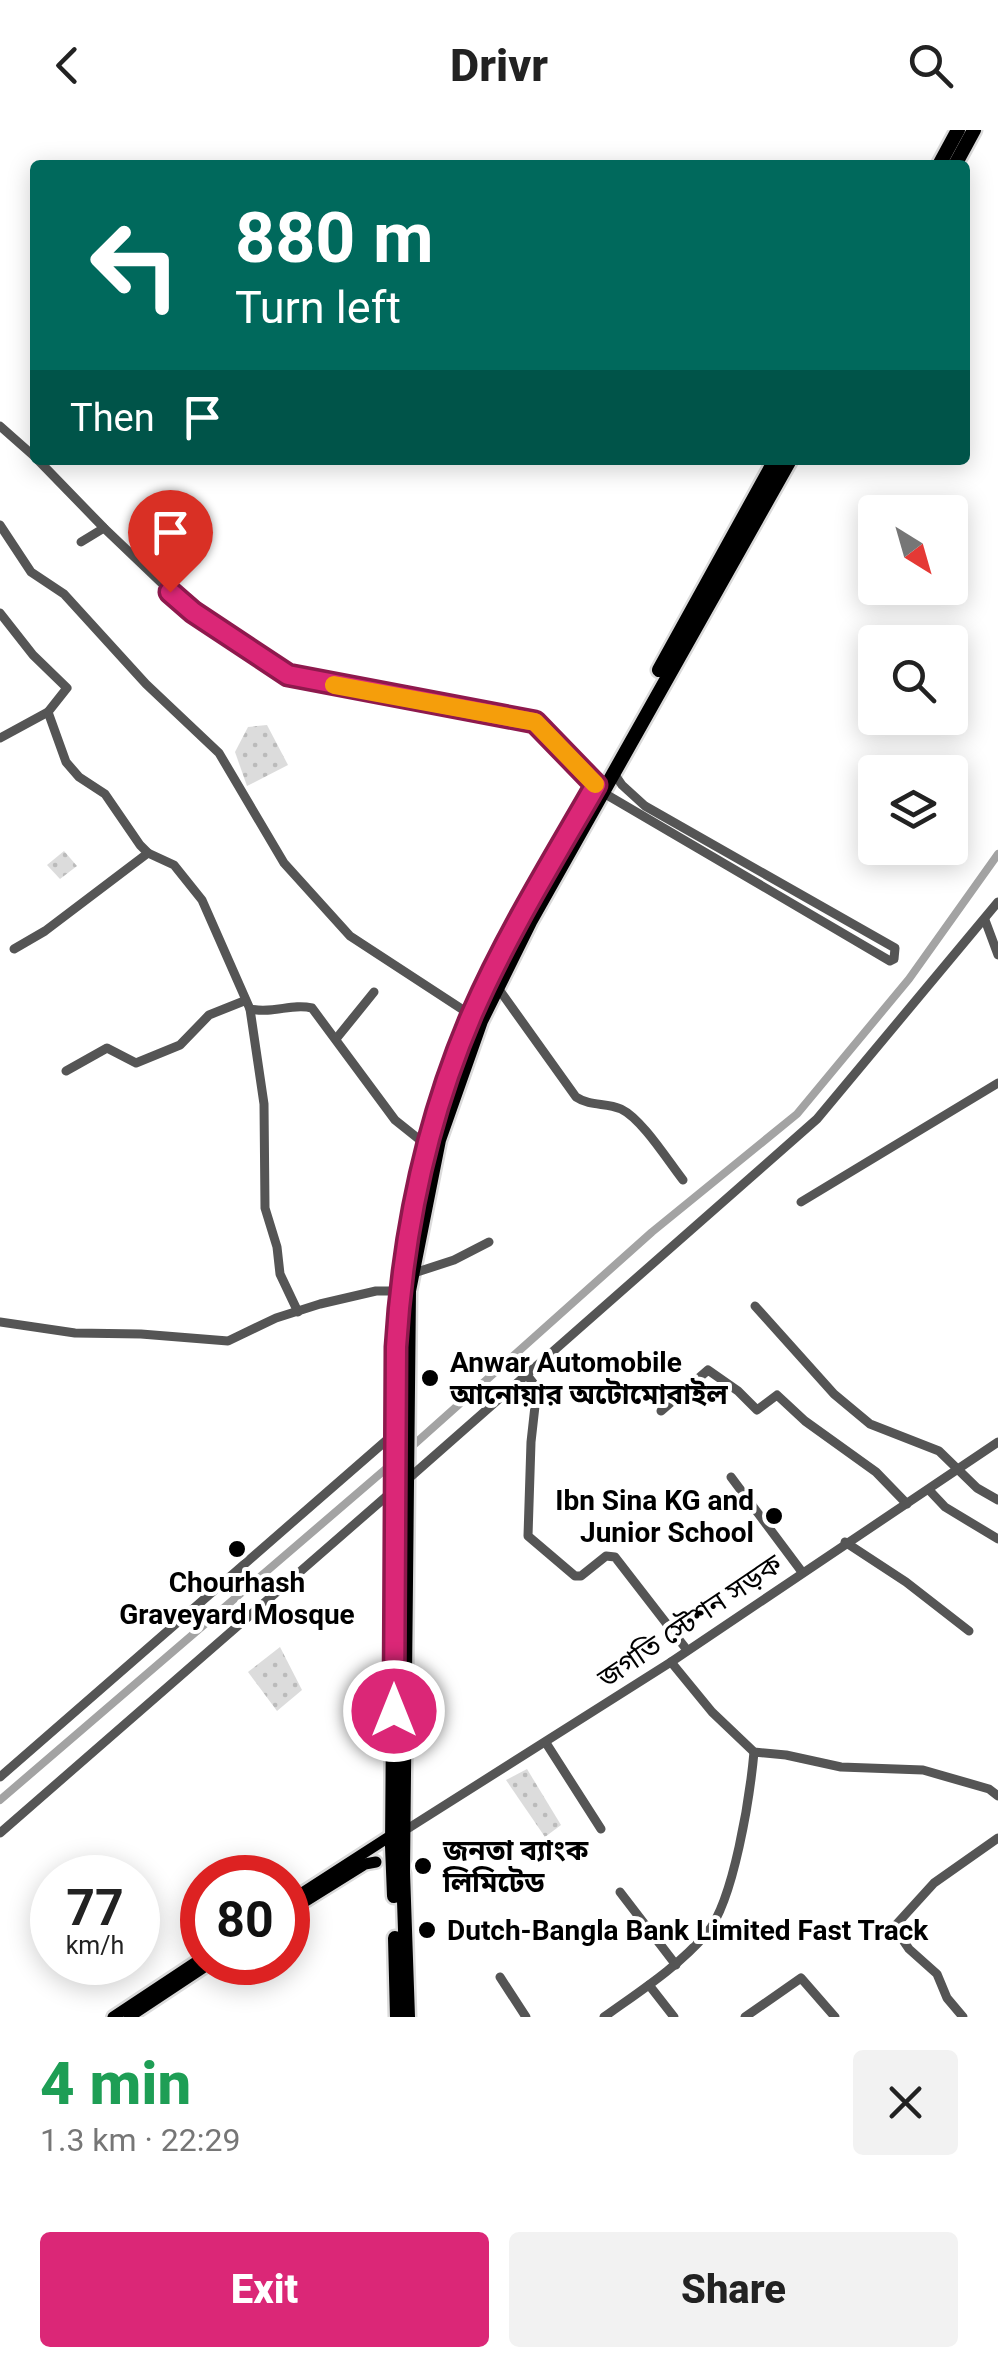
<!DOCTYPE html>
<html lang="en">
<head>
<meta charset="utf-8">
<style>
	:root { --surface:#fff; --page:#f2f2f2; --text:#222; --muted:#767676; --accent:#db2777 }
	body { margin:0; font-family:Roboto,"Noto Sans Bengali",sans-serif; background:var(--page); color:var(--text); height:100vh; display:flex; flex-direction:column; font-size:38px; white-space:nowrap }
	* { box-sizing:border-box; margin:0 }
	p { font-size:32px; color:var(--muted) }
	.icon { flex:none; width:55px; height:55px; fill:none; stroke:currentColor; stroke-width:2; stroke-linecap:round; stroke-linejoin:round }
	.map { position:relative; height:1887px; overflow:hidden }
	.side { display:flex; flex-direction:column; background:var(--surface); flex:1 }
	.side>* { flex:none }
	.hud { position:absolute; left:30px; top:30px; width:940px; height:305px; border-radius:10px; box-shadow:0 5px 25px #0003; background:#00695c; color:#fff; overflow:hidden }
	.needle { width:65px; rotate:143deg }
	.fabs { position:absolute; left:858px; top:365px; display:grid; gap:20px }
	.fabs a { display:grid; place-items:center; width:110px; height:110px; border-radius:10px; background:var(--surface); box-shadow:0 5px 25px #0003; font-size:50px }
	.speed { position:absolute; left:30px; top:1725px; display:flex; gap:20px; font-size:50px; font-weight:700; text-align:center }
	.speed>* { display:grid; place-content:center; width:130px; height:130px; border-radius:50%; background:var(--surface); box-shadow:0 5px 25px #0003; line-height:1 }
	.speed small { font-size:25px; font-weight:400 }
	.speed .limit { border:15px solid #d22; background:#fff; color:#111 }
	.pin { position:absolute; display:grid; place-items:center; width:85px; height:85px; color:#fff; margin:-102px -42px; border-radius:50% 50% 50% 0; rotate:-45deg; box-shadow:0 0 10px #0007 }
	.pin .icon { rotate:45deg }
	.me { position:absolute; width:110px; margin:-55px; rotate:0deg; stroke-linejoin:round; filter:drop-shadow(0 0 8px #0008) }
	.turn { display:flex; align-items:center; gap:35px; height:210px; padding:0 40px; font-size:45px }
	.turn .icon { width:130px; height:130px; stroke-width:2.5 }
	.turn b { display:block; font-size:70px; line-height:85px }
	.then { display:flex; align-items:center; height:95px; padding:0 40px; background:#0003; gap:20px; font-size:38px }
	.round { display:grid; place-items:center; flex:none; width:105px; height:105px; border-radius:10px; background:var(--page) }
	.head { display:flex; align-items:center; justify-content:space-between; height:170px; padding:0 40px }
	h1 { font-size:60px; font-weight:800; line-height:75px; color:#1e9e55 }
	.cta { display:flex; gap:20px; margin-top:auto; padding:20px 40px }
	.cta a { flex:1; height:115px; border-radius:10px; background:var(--accent); color:#fff; font-size:40px; font-weight:800; line-height:115px; text-align:center }
	.cta a+a { background:var(--page); color:var(--text) }
	header { display:flex; justify-content:space-between; align-items:center; height:130px; padding:0 40px; background:var(--surface); font-size:45px; font-weight:800 }
	.map>svg:first-child { display:block }
	.grass { fill:url(#grass-dots) }
	.lines { fill:none; stroke-linecap:round; stroke-linejoin:round }
	.canal { stroke:#a3a3a3; stroke-width:8 }
	.major-casing { stroke:#dbdbdb; stroke-width:16 }
	.highway-casing { stroke:#dbdbdb; stroke-width:19 }
	.minor { stroke:#555; stroke-width:9 }
	.major { stroke:#000; stroke-width:11 }
	.highway { stroke:#000; stroke-width:14 }
	.route-casing { stroke:#8e194d; stroke-width:25 }
	.route { stroke:#db2777; stroke-width:18 }
	.slow { stroke:#f59e0b; stroke-width:18 }
	.poi-dot { fill:#000; stroke:#fff; stroke-width:4 }
	.labels { text-anchor:middle; dominant-baseline:central; stroke-width:8; stroke-linejoin:round; paint-order:stroke }
	.poi-label { font-size:28px; font-weight:bold; fill:#000; stroke:#fff; text-anchor:start }
	.street-label { font-size:28px; fill:#000; stroke:#fff }
</style>
</head>
<body>
<header><svg class="icon" aria-label="back" viewBox="0 0 24 24"><path d="M15 5l-7 7 7 7"/></svg>Drivr<svg class="icon" aria-label="search" viewBox="0 0 24 24"><circle cx="10" cy="10" r="6"/><path d="M15 15l6 6"/></svg></header>
<div class="map">
<svg width="998" height="1887" viewBox="0 0 998 1887">
	<defs>
		<pattern id="grass-dots" width="8" height="8" patternUnits="userSpaceOnUse" patternTransform="scale(2.5)"><rect width="8" height="8" fill="#dcdcdc"/><path d="M2 2h.1M6 6h.1" fill="none" stroke="#bbb" stroke-width="1.8" stroke-linecap="round"/></pattern>
	</defs>
	<rect width="100%" height="100%" fill="#fff"/>
	<!-- grass -->
	<g class="grass">
		<path d="M267,595L288,635L247,656L235,622L248,597Z"/>
		<path d="M64,721L77,736L60,749L47,735Z"/>
		<path d="M280,1517L302,1560L277,1581L248,1542Z"/>
		<path d="M527,1639L561,1695L545,1707L506,1650Z"/>
	</g>
	<g class="lines">
		<!-- canal -->
		<g class="canal">
			<path d="M409,1319L652,1102L797,984L909,849L998,724"/>
			<path d="M0,1670L395,1331"/>
		</g>
		<defs>
			<g id="major">
				<path d="M288,1772L395,1703"/>
				<path d="M288,1782L365,1734L376,1732"/>
				<path d="M113,1887L202,1828"/>
				<path d="M129,1887L212,1832"/>
			</g>
			<g id="highway">
				<path d="M939,35L958,0"/>
				<path d="M955,35L974,0"/>
				<path d="M659,540L775,330"/>
				<path d="M394,1766L392,1716L396,1217C403,1102 426,988 473,883C498,827 529,773 559,720"/>
				<path d="M395,1808L397,1887"/>
				<path d="M408,1887L403,1742L409,1161L439,1010L481,891L531,790L790,330"/>
			</g>
		</defs>
		<!-- major casing -->
		<use href="#major" class="major-casing"/>
		<!-- highway casing -->
		<use href="#highway" class="highway-casing"/>
		<!-- minor -->
		<g class="minor">
			<path d="M0,296L35,327"/>
			<path d="M38,330L104,398L193,483L272,536L288,545L328,554L535,592L595,655"/>
			<path d="M0,395L31,442L64,464L146,554L219,623L284,733L350,806L474,887"/>
			<path d="M81,412L104,398"/>
			<path d="M0,483L33,525L67,558L48,582L0,608"/>
			<path d="M48,582L66,632L79,647L105,664L140,715L148,723L174,735L202,770L250,879C275,884 291,873 312,878L395,990L430,1018"/>
			<path d="M602,662L890,831L894,829L895,818L645,676L622,655L613,642"/>
			<path d="M985,790L998,825"/>
			<path d="M14,819L45,801L148,723"/>
			<path d="M498,858L576,967C591,977 606,972 621,979C642,989 668,1031 683,1050"/>
			<path d="M250,879L264,974L265,1078L277,1117L280,1144L298,1182"/>
			<path d="M336,909L374,862"/>
			<path d="M66,941L107,918L136,933L180,915L209,885L244,871"/>
			<path d="M801,1072L998,953"/>
			<path d="M414,1143L454,1130L489,1112"/>
			<path d="M755,1176L834,1264L870,1294L939,1321L977,1358L998,1370"/>
			<path d="M0,1192L75,1203L141,1204L228,1211L276,1188L320,1174L376,1161H401"/>
			<path d="M527,1245L537,1258L531,1312L528,1406L575,1446H581L606,1426L615,1427L687,1520"/>
			<path d="M661,1281L708,1240L738,1261L757,1280L777,1265L805,1291L876,1342L907,1374"/>
			<path d="M731,1347L802,1442"/>
			<path d="M408,1349L817,989L998,772"/>
			<path d="M929,1360L945,1377L998,1409"/>
			<path d="M845,1412L906,1452L969,1501"/>
			<path d="M671,1532L712,1582L754,1622L786,1625L841,1637L923,1640L989,1659L998,1666"/>
			<path d="M546,1613L601,1699"/>
			<path d="M0,1647L396,1302"/>
			<path d="M404,1701L671,1532L998,1312"/>
			<path d="M0,1703L396,1358"/>
			<path d="M620,1762L676,1835"/>
			<path d="M500,1847L526,1887"/>
			<path d="M649,1855L674,1887"/>
			<path d="M604,1887C640,1861 678,1837 707,1803C734,1770 750,1666 754,1622"/>
			<path d="M745,1887L801,1848L835,1887"/>
			<path d="M963,1887L947,1868L937,1844L909,1819L894,1797L934,1753L998,1708"/>
		</g>
		<!-- major -->
		<use href="#major" class="major"/>
		<!-- highway -->
		<use href="#highway" class="highway"/>
	</g>
	<g class="lines">
		<defs>
			<path id="route" d="M170,462L193,482L288,545L535,592L596,655C553,730 507,804 472,884C427,989 403,1102 396,1217L394,1581"/>
		</defs>
		<!-- route casing -->
		<use href="#route" class="route-casing"/>
		<!-- route -->
		<use href="#route" class="route"/>
		<!-- slow -->
		<path class="slow" d="M334,555L535,592L595,654"/>
	</g>
	<!-- markers -->
	<g class="poi-dot">
		<circle cx="430" cy="1248" r="10"/>
		<circle cx="774" cy="1386" r="10"/>
		<circle cx="237" cy="1419" r="10"/>
		<circle cx="423" cy="1736" r="10"/>
		<circle cx="427" cy="1800" r="10"/>
	</g>
	<g class="labels">
		<!-- poi labels -->
		<g class="poi-label">
			<text x="450" y="1232">Anwar Automobile<tspan x="450" dy="32">আনোয়ার অটোমোবাইল</tspan></text>
			<text x="754" y="1370" text-anchor="end">Ibn Sina KG and<tspan x="754" dy="32">Junior School</tspan></text>
			<text x="237" y="1452" text-anchor="middle">Chourhash<tspan x="237" dy="32">Graveyard Mosque</tspan></text>
			<text x="443" y="1720">জনতা ব্যাংক<tspan x="443" dy="32">লিমিটেড</tspan></text>
			<text x="447" y="1800">Dutch-Bangla Bank Limited Fast Track</text>
		</g>
		<!-- street labels -->
		<g class="street-label">
			<text transform="translate(690 1491) rotate(-34)">জগতি স্টেশন সড়ক</text>
		</g>
	</g>
</svg>
<div class="fabs">
<a><svg class="needle" viewBox="-14 -14 28 28"><path d="M0-13l5 13h-10z" fill="#e53935"/><path d="M0 13l5-13h-10z" fill="#767676"/></svg></a>
<a><svg class="icon" aria-label="search" viewBox="0 0 24 24"><circle cx="10" cy="10" r="6"/><path d="M15 15l6 6"/></svg></a>
<a><svg class="icon" aria-label="layers" viewBox="0 0 24 24"><path d="M12 4l9 5-9 5-9-5zM3 14l9 5 9-5"/></svg></a>
</div>
<div class="speed"><div>77<small>km/h</small></div><div class="limit">80</div></div>
<div class="pin" style="left:170px;top:462px;background:#d93025"><svg class="icon" aria-label="arrive" viewBox="0 0 24 24"><path d="M6 21V4h12l-3 4 3 4H6"/></svg></div>
<svg class="me" style="left:394px;top:1581px" viewBox="-20 -20 40 40"><circle r="17" fill="#db2777" stroke="#fff" stroke-width="3"/><path d="M0-11L8 9 0 5-8 9z" fill="#fff"/></svg>
<div class="hud">
<div class="turn"><svg class="icon" aria-label="left" viewBox="0 0 24 24"><path d="M17 20v-9H6M10 6l-5 5 5 5"/></svg><div><b>880 m</b>Turn left</div></div>
<div class="then">Then<svg class="icon" aria-label="arrive" viewBox="0 0 24 24"><path d="M6 21V4h12l-3 4 3 4H6"/></svg></div>
</div>
</div>
<section class="side">
<div class="head"><div><h1>4 min</h1><p>1.3 km · 22:29</p></div><a class="round"><svg class="icon" aria-label="close" viewBox="0 0 24 24"><path d="M6 6l12 12M18 6L6 18"/></svg></a></div>
<div class="cta"><a>Exit</a><a>Share</a></div>
</section>
</body>
</html>
